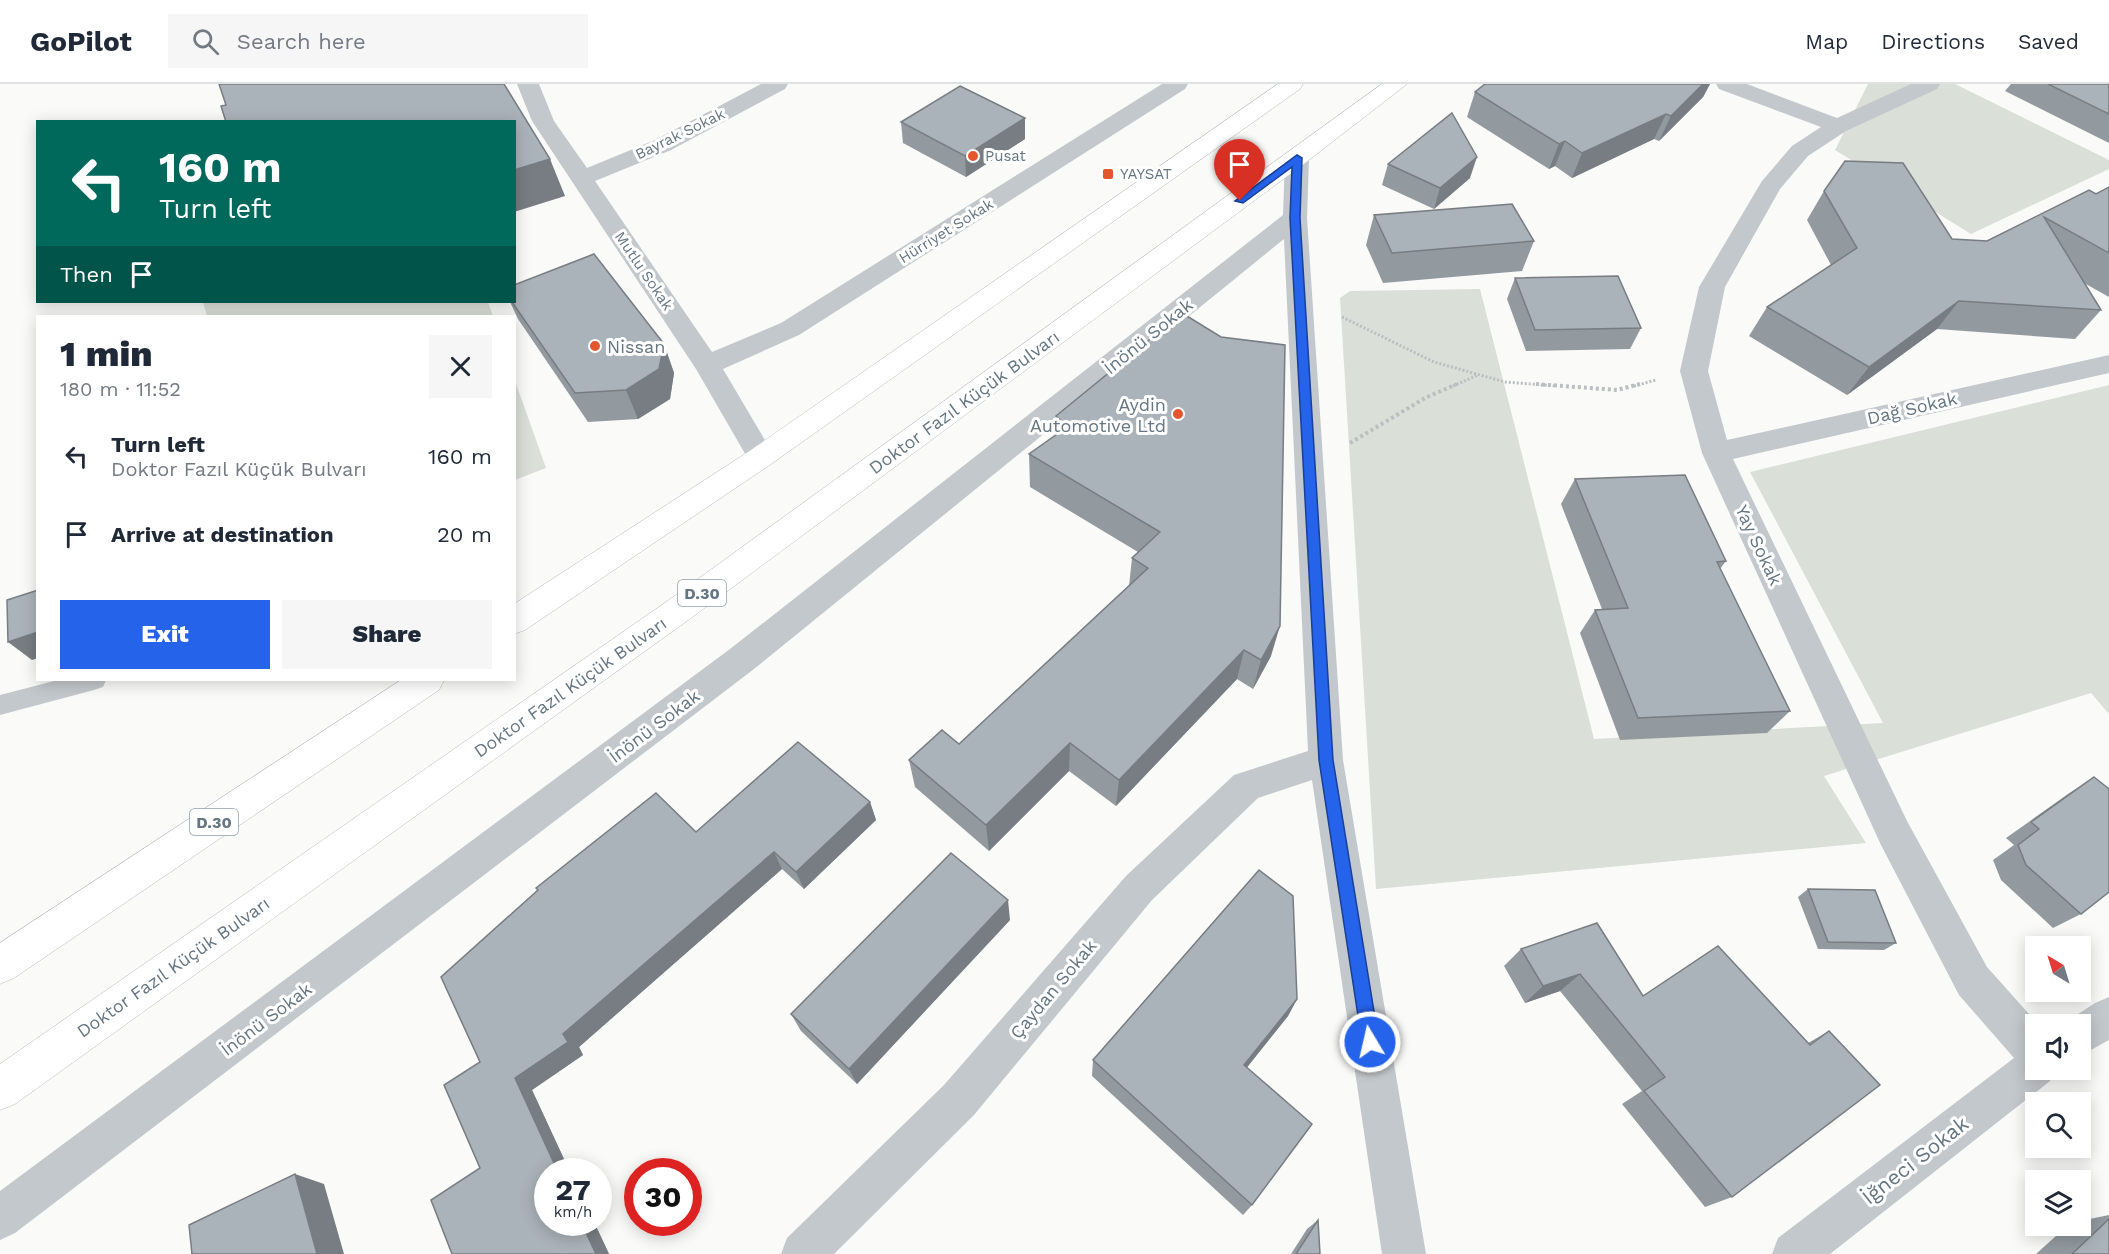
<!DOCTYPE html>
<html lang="en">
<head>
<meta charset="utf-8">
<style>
	:root { --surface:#fff; --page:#f6f6f7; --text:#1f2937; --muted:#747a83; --line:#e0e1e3; --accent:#2563eb }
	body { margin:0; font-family:"Work Sans",sans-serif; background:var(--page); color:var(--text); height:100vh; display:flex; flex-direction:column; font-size:22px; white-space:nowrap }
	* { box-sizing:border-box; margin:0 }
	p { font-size:20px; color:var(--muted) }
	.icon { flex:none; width:33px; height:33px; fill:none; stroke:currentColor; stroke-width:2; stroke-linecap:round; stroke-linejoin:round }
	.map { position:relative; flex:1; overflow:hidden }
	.drawer { position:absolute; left:36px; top:231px; width:480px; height:366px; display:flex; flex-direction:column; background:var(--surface); border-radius:0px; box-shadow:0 3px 15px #0003 }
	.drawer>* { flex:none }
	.top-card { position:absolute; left:36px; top:36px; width:480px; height:183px; border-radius:0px; box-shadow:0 3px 15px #0003; background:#00695c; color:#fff; overflow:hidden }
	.needle { width:39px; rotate:322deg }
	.tools { position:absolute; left:2025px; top:852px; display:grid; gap:12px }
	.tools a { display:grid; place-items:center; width:66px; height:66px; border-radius:0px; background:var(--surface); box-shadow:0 3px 15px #0003; font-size:30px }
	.speed { position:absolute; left:534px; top:1074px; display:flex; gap:12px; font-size:30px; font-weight:700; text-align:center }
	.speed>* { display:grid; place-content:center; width:78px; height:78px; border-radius:50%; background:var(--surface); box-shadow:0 3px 15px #0003; line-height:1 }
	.speed small { font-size:15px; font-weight:400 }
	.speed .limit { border:9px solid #d22; background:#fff; color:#111 }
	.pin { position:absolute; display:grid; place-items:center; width:51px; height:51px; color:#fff; margin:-62px -26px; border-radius:50% 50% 50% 0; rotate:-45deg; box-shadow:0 0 6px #0007 }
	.pin .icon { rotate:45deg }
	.me { position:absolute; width:66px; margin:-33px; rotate:351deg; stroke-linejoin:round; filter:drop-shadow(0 0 4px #0008) }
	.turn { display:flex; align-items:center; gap:21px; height:126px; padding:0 24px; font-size:27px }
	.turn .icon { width:78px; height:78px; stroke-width:2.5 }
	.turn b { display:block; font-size:42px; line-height:51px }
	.then { display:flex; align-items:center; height:57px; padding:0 24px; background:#0003; gap:12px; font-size:22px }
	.round { display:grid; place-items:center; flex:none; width:63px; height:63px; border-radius:0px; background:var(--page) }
	.overview { display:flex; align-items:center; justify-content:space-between; height:102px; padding:0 24px }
	h1 { font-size:36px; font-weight:800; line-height:45px }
	.action { display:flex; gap:12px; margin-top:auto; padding:12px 24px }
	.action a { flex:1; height:69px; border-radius:0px; background:var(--accent); color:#fff; font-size:24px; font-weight:800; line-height:69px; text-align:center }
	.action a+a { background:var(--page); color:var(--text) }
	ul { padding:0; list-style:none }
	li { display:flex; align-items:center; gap:18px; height:78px; padding:0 24px }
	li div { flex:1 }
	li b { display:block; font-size:22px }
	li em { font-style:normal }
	header { display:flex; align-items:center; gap:36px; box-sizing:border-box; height:84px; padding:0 30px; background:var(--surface); border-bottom:2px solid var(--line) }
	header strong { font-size:28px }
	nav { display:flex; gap:33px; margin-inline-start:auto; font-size:21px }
	.search { width:420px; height:54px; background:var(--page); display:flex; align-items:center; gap:15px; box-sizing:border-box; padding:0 21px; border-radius:0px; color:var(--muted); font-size:22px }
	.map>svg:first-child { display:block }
	.green { fill:#dadfd7 }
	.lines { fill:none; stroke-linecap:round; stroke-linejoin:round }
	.highway-casing { stroke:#b4b9bd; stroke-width:1 }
	.path-far1 { stroke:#bbbfc2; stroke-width:3; stroke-dasharray:2 2; stroke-linecap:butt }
	.path { stroke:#bbbfc2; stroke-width:4; stroke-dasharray:3 3; stroke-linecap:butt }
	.lane { fill:#c3c8cc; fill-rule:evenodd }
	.street { fill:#c3c8cc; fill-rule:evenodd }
	.highway { fill:#fff; fill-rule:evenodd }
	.wall { fill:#929a9f }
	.shaded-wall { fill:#777d82 }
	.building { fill:#aab3b9; stroke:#777d82; stroke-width:1.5 }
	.route { fill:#2563eb; stroke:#184099; stroke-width:1.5 }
	.poi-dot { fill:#e4572e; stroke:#fff; stroke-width:2 }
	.labels { text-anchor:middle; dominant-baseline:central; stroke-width:6; stroke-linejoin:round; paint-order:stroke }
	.far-street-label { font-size:15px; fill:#657683; stroke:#fff }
	.far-poi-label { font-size:15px; fill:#657683; stroke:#fff; text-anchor:start }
	.shield { fill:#fff; stroke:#939fa8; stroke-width:1.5 }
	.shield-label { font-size:16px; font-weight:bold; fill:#657683 }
	.street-label { font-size:18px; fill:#657683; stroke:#fff }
	.poi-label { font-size:18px; fill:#657683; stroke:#fff; text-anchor:start }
	.near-street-label { font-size:21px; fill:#657683; stroke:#fff }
</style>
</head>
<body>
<header>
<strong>GoPilot</strong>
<div class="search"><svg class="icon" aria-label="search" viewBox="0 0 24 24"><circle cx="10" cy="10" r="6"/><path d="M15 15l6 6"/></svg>Search here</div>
<nav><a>Map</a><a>Directions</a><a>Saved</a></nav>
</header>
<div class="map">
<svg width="2109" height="1170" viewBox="0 0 2109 1170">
	<rect width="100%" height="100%" fill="#fafaf8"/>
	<!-- green -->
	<g class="green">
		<path d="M1868,0H1955L2109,76V85L1971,150L1835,66Z"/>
		<path d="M1480,205L1594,655L1883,639L1750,388L2109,301V630L2091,609L1824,692L1866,759L1376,805L1340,214L1350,207Z"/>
		<path d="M203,218H488L493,232H207Z"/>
		<path d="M514,294L546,384L515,396H514Z"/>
	</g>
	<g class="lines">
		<defs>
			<g id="highway">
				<path d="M1278,0H1303L1300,5L771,380L525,546L514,550V520L751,366Z"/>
				<path d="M1382,0H1407L1305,79L691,534L15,1020L0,1026V980L669,516Z"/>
				<path d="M401,596H444L439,606L14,894L0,900V859Z"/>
			</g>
		</defs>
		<!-- highway casing -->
		<use href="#highway" class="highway-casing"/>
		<!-- path-far1 -->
		<g class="path-far1">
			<path d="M1342,233L1434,278L1505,298L1557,302"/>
			<path d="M1453,302L1478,291"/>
			<path d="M1634,302L1656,296"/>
		</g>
		<!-- path -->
		<g class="path">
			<path d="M1536,300L1617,306L1640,300"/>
			<path d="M1350,359L1425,314L1457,300"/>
		</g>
		<!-- lane -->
		<path class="lane" d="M58,596H106L103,603L94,606L0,631V611Z"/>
		<!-- street -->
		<g class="street">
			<path d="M517,0H539L554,37L587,84L655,56L761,0H788L785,5L671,66L595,97L712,268L781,239L1162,0H1188L1185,5L799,251L723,285L775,373L771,380L761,383L751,380L696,285L532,37Z"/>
			<path d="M1716,0H1747L1837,34L1911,0H1940L1937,5L1846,47L1808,72L1780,105L1725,203L1708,287L1727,356L2109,271V289L1733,375L1907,737L1987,883L2038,940H2036V986H2055L2050,997L1830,1170H1772L1778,1154L2014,974L1959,911L1881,761L1702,369L1680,287L1699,203L1762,97L1792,62L1821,43L1719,5Z"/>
			<path d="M1297,67L1305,69L1309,74L1307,134L1343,676L1426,1170H1382L1312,696L1258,714L1152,816L974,1031L834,1170H781L787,1154L944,1001L1126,792L1234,691L1308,667L1284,155L754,585L15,1149L0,1156V1107L730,565L1283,131L1285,74L1289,69Z"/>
			<path d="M2109,913V956L2080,972V940H2065L2066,938L2095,919Z"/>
		</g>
		<!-- highway -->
		<use href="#highway" class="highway"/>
	</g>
	<!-- wall -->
	<g class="wall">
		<path d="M1485,0H1710L1703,13L1659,57L1654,55L1572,94L1555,82L1549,85L1467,33L1475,8Z"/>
		<path d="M2011,0H2109V59L2005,7Z"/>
		<path d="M1025,34V55L966,93L903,59L901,38Z"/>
		<path d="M1388,80L1470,94L1434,125L1382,101Z"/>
		<path d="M2109,103V213L2084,199L2101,226L2075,255L1937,245L1847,311L1749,252L1767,223L1831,181L1807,136L1824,107L1952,155L1987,157L2096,110Z"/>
		<path d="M1374,131L1534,157L1522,187L1383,199L1366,161Z"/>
		<path d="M1515,194L1641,244L1630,265L1526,267L1507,215Z"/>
		<path d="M510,218H514L664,260L674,289L670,315L638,335L588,338L518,235Z"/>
		<path d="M1182,229L1271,572L1253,605L1237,595L1116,722L1069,687L989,767L915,703L909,676L959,660L1129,502L1132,474L1138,468L1030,403L1029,370L1056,351V332Z"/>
		<path d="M1575,395L1726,477L1720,485L1790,627L1767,649L1620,656L1580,549L1595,526L1602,525L1561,420Z"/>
		<path d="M798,658L870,718L876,736L804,805L782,785L579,963L583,971L532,1006L570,1088H548V1138H594L609,1170H452L431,1116L480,1084L444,1001L480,978L441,893L538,806L536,804L656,709L696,748Z"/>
		<path d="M2094,693L2081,830L2053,844L2001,796L1993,776L2014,761L2006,754L2068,710Z"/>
		<path d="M1808,805L1896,859L1884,866L1818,865L1798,813Z"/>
		<path d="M1010,836L857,1000L801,947L791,930Z"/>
		<path d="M1521,865L1643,912L1808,959L1829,947L1732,1113L1705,1123L1622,1020L1642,1007L1560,907L1525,919L1504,882Z"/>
		<path d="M1297,915L1288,932L1247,983L1252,1121L1243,1131L1092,992L1093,976Z"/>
		<path d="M2109,1131V1170H2036L2067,1142H2080V1137Z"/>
		<path d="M1318,1136L1320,1170H1291L1307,1145Z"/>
	</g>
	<!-- shaded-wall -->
	<g class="shaded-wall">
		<path d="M1703,0H1710L1703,13L1659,57L1671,32Z"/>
		<path d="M1666,30L1654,55L1572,94L1582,69Z"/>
		<path d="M1025,34V55L966,93L965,72Z"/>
		<path d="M1565,57L1555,82L1549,85L1559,60Z"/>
		<path d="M1477,73L1470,94L1434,125L1440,104Z"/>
		<path d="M550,75L565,112L514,128V86Z"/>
		<path d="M1959,217L1937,245L1847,311L1869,283Z"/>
		<path d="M664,260L674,289L670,315L638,335L626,306Z"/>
		<path d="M1280,542L1271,572L1253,605L1261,576Z"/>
		<path d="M38,548V574L32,576L8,558Z"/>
		<path d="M1244,566L1237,595L1116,722L1119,696Z"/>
		<path d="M1070,659L1069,687L989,767L986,741Z"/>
		<path d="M870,718L876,736L804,805L796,788Z"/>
		<path d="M774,768L782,785L579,963L583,971L532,1006L570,1088H558L515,994L563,950Z"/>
		<path d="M1008,816L1010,836L857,1000L849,985Z"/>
		<path d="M1580,890L1560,907L1525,919L1543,902Z"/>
		<path d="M1297,915L1288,932L1237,996L1244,981Z"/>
		<path d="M295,1090L324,1100L344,1170H317Z"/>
		<path d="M581,1138H594L609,1170H596Z"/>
	</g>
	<!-- building -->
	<g class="building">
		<path d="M219,0H504L550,75L514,86V38H226L221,22L226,21Z"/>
		<path d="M1485,0H1703L1671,32L1666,30L1582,69L1565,57L1559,60L1475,8Z"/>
		<path d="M2048,0H2109V30Z"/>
		<path d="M960,2L1025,34L965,72L901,38Z"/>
		<path d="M1452,29L1477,73L1440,104L1388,80Z"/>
		<path d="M1845,77L1903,79L1952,155L1987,157L2089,106L2096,110L2109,103V169L2044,133L2101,226L1959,217L1869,283L1767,223L1857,164L1824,107Z"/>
		<path d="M1512,120L1534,157L1392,169L1374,131Z"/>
		<path d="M594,170L664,260L659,285L626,306L575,309L512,218H514V201Z"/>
		<path d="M1618,192L1641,244L1535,246L1515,194Z"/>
		<path d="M1182,229L1221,253L1285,261L1280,542L1261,576L1244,566L1119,696L1070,659L986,741L909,676L942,646L959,660L1148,484L1132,474L1160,448L1029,370L1067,343L1056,332Z"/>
		<path d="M1685,391L1726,477L1717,478L1790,627L1638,634L1595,526L1628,524L1575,395Z"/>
		<path d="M38,506V548L8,558L7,516Z"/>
		<path d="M798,658L870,718L796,788L774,768L563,950L568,958L515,994L558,1088H548V1138H581L596,1170H452L431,1116L480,1084L444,1001L480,978L441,893L538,806L536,804L656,709L696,748Z"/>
		<path d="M2094,693L2109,705V808L2081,830L2026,781L2018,761L2039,745L2031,738Z"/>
		<path d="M951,769L1008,816L849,985L791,930Z"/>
		<path d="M1259,786L1293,812L1297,915L1244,981L1312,1040L1252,1121L1093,976Z"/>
		<path d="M1808,805L1875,806L1896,859L1828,858Z"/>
		<path d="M1597,839L1643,912L1718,862L1810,961L1829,947L1880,1001L1732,1113L1644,1007L1665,993L1580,890L1543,902L1521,865Z"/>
		<path d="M295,1090L317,1170H192L189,1141Z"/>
		<path d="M2109,1135V1170H2072Z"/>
		<path d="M1318,1136L1320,1170H1296Z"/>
	</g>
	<!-- route -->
	<path class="route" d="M1297,71L1302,74L1300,134L1333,676L1379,958L1376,964L1370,967L1365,964L1362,958L1319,676L1290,134L1292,83L1243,119L1235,117Z"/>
	<!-- markers -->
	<g class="poi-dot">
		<circle cx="973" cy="72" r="6"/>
		<rect x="1102" y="84" width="12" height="12" rx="3"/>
		<circle cx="595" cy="262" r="6"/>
		<circle cx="1178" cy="330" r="6"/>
	</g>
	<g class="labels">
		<!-- far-street labels -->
		<g class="far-street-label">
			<text transform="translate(680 50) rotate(-26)">Bayrak Sokak</text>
			<text transform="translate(946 147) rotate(-32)">Hürriyet Sokak</text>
			<text transform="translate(644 187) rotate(56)">Mutlu Sokak</text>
		</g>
		<!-- far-poi labels -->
		<g class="far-poi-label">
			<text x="985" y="72">Pusat</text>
			<text x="1120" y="90">YAYSAT</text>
		</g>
		<!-- shield labels -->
		<g class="shield">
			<rect x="678" y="496" width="48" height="26" rx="4.5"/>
			<rect x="190" y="725" width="48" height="26" rx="4.5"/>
		</g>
		<g class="shield-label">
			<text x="702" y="509">D.30</text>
			<text x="214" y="738">D.30</text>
		</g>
		<!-- street labels -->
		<g class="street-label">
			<text transform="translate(1148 252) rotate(-39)">İnönü Sokak</text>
			<text transform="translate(964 318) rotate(-36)">Doktor Fazıl Küçük Bulvarı</text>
			<text transform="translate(1912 324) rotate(-13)">Dağ Sokak</text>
			<text transform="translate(1759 461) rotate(65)">Yay Sokak</text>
			<text transform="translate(570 603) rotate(-35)">Doktor Fazıl Küçük Bulvarı</text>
			<text transform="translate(654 642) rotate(-37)">İnönü Sokak</text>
			<text transform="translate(173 883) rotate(-35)">Doktor Fazıl Küçük Bulvarı</text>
			<text transform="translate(1053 905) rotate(-50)">Çaydan Sokak</text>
			<text transform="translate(266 935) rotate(-37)">İnönü Sokak</text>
		</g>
		<!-- poi labels -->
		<g class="poi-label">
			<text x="607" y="262">Nissan</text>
			<text x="1166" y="320" text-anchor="end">Aydin<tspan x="1166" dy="21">Automotive Ltd</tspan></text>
		</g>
		<!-- near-street labels -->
		<g class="near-street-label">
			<text transform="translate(1915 1076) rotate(-38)">İğneci Sokak</text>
		</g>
	</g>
</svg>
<div class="tools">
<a><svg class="needle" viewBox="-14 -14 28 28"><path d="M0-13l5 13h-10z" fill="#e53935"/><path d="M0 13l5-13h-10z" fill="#747a83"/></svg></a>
<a><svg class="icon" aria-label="sound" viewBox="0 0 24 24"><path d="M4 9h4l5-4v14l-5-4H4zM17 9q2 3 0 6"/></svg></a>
<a><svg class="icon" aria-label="search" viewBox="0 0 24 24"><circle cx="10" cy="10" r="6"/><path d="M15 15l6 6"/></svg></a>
<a><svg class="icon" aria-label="layers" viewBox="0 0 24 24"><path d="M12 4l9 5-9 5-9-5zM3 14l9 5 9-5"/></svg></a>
</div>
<div class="speed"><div>27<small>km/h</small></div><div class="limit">30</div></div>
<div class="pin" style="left:1240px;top:117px;background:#d93025"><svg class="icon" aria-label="arrive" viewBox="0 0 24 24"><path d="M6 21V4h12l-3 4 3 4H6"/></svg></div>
<svg class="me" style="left:1370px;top:958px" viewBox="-20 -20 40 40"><circle r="17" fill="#2563eb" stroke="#fff" stroke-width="3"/><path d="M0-11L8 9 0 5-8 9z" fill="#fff"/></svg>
<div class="top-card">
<div class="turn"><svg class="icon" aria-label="left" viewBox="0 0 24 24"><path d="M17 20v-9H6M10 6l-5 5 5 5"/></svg><div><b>160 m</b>Turn left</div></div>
<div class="then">Then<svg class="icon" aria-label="arrive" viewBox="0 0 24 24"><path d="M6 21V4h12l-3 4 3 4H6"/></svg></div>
</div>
<section class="drawer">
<div class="overview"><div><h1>1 min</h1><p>180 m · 11:52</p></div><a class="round"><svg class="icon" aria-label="close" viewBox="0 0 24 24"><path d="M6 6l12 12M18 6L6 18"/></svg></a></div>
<ul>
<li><svg class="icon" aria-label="left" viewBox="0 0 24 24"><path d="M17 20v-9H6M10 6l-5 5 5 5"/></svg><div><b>Turn left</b><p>Doktor Fazıl Küçük Bulvarı</p></div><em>160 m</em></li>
<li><svg class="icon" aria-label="arrive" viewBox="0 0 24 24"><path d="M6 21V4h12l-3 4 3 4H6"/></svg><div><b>Arrive at destination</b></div><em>20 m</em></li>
</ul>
<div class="action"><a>Exit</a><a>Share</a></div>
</section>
</div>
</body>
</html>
